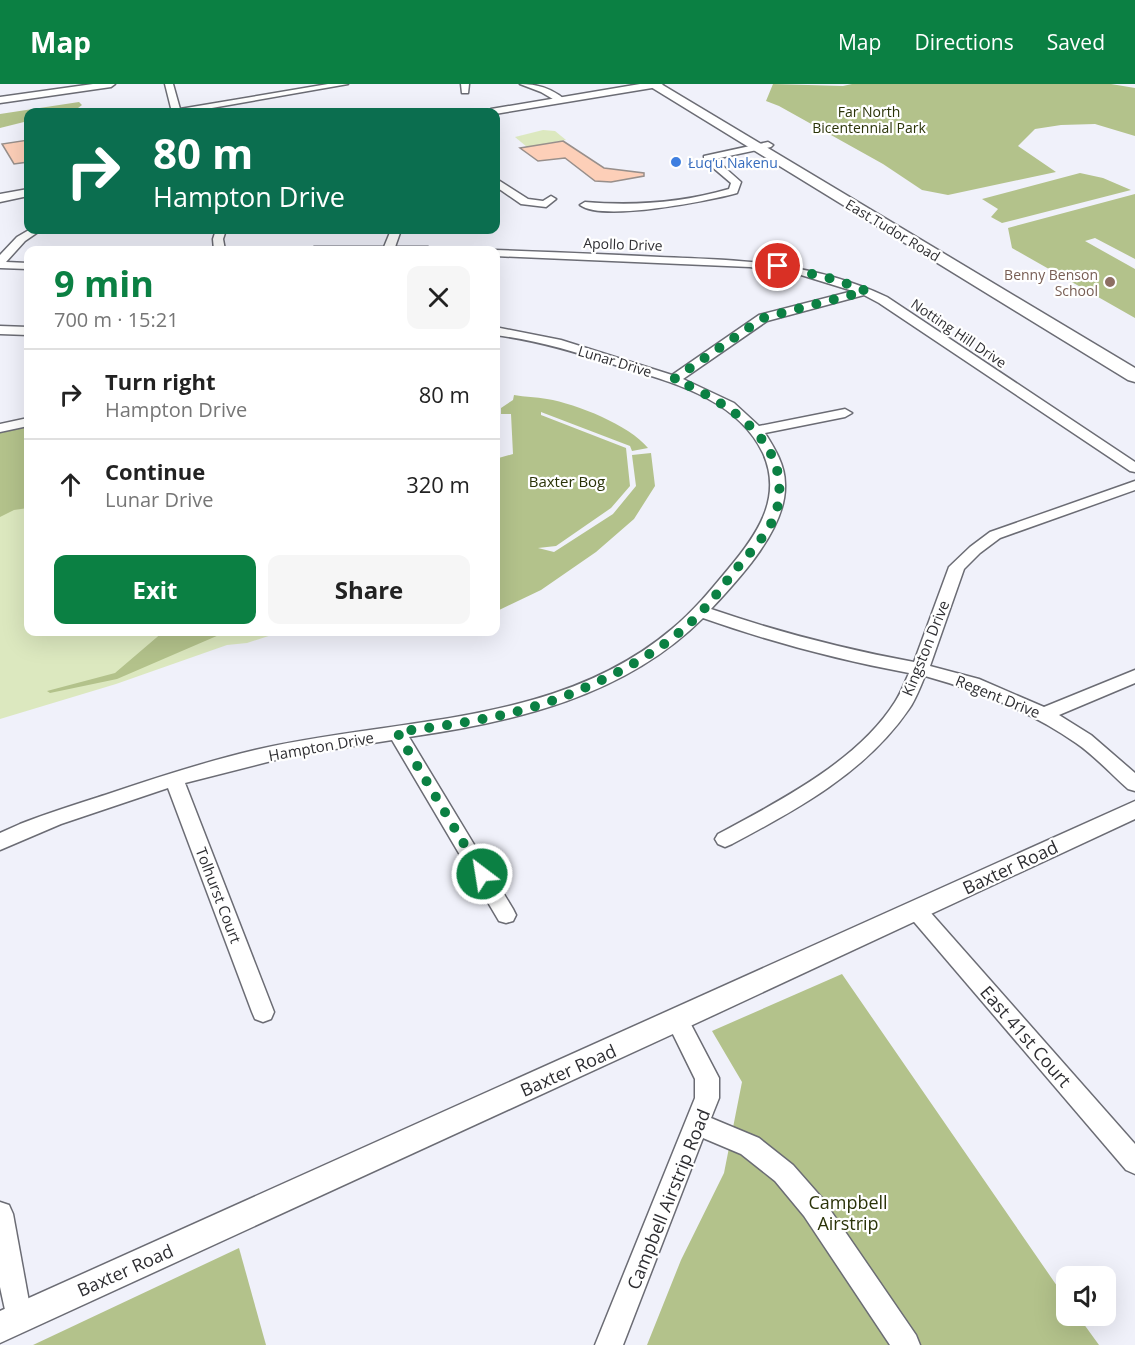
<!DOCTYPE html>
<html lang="en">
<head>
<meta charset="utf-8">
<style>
	:root { --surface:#fff; --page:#f6f6f6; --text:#222; --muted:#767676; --line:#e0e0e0; --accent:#0b8043 }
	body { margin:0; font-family:"Open Sans",sans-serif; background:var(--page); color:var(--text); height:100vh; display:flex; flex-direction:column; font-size:22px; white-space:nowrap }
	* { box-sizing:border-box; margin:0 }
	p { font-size:20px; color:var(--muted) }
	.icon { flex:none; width:33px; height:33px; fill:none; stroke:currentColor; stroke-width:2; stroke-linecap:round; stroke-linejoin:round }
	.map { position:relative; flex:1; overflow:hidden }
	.details { position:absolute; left:24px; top:162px; width:476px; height:390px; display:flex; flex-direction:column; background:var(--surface); border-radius:12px; box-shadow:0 6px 24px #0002 }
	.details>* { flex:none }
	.hud { position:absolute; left:24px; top:24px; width:476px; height:126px; border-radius:12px; box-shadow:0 6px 24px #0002; background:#0b6e4f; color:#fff; overflow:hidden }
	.controls { position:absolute; left:1056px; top:1182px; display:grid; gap:12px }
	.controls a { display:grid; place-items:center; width:60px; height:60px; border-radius:12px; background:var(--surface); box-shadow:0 6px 24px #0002; font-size:30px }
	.pin { position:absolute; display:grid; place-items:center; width:51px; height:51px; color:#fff; margin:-26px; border:3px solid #fff; border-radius:50%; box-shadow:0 2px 6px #0007 }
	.me { position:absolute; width:66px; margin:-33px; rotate:329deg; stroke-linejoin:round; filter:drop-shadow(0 0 4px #0008) }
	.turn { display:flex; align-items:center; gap:21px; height:126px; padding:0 30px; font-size:27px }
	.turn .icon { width:78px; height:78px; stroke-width:2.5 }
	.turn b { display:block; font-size:42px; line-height:51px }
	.round { display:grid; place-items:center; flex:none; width:63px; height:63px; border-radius:12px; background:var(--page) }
	.overview { display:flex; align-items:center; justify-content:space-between; height:102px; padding:0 30px }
	h1 { font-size:36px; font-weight:700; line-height:45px; color:var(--accent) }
	.button { display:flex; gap:12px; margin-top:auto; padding:12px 30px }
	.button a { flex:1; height:69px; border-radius:12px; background:var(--accent); color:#fff; font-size:24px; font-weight:700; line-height:69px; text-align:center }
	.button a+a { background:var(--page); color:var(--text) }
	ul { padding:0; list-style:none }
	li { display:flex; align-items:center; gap:18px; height:90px; padding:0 30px; border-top:2px solid var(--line) }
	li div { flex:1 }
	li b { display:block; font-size:22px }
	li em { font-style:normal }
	header { display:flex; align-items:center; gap:36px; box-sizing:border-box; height:84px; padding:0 30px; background:var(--accent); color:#fff }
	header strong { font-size:28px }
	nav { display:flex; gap:33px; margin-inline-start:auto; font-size:21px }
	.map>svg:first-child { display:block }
	.green { fill:#dce8bf }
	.forest { fill:#b3c28b }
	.building { fill:#fdcfb8; stroke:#988f8b; stroke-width:1.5 }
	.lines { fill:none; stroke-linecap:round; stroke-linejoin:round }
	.minor-casing { stroke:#6b6c74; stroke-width:3 }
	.tertiary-casing { stroke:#6b6c74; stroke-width:3 }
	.primary-casing { stroke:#6b6c74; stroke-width:3 }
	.minor { fill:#fff; fill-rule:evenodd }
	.tertiary { fill:#fff; fill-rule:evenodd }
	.primary { fill:#fff; fill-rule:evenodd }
	.route { stroke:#0b8043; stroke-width:10; stroke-dasharray:0 18 }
	.shop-dot { fill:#3f7fe0; stroke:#fff; stroke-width:2 }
	.education-dot { fill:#8d6e63; stroke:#fff; stroke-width:2 }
	.labels { text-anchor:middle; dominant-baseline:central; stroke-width:4.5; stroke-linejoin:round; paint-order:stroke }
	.far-park-label { font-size:14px; fill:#2b3409; stroke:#fff }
	.far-shop-label { font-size:14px; fill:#366cbe; stroke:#fff; text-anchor:start }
	.far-street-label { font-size:14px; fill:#2e2e32; stroke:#fff }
	.far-education-label { font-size:14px; fill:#785e54; stroke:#fff; text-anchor:end }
	.park-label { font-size:15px; fill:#2b3409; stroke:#fff }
	.street-label { font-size:15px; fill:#2e2e32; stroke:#fff }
	.near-street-label { font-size:18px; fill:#2e2e32; stroke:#fff }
	.near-park-label { font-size:18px; fill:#2b3409; stroke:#fff }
</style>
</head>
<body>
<header>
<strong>Map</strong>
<nav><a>Map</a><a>Directions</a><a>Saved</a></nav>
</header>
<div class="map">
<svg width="1135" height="1261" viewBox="0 0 1135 1261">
	<rect width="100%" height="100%" fill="#f0f1fa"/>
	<!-- green -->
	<g class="green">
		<path d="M543,46L555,47L566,56L527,63L515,53Z"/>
		<path d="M28,343V548H281L247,559L227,561L116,600L0,635V349Z"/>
	</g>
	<!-- forest -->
	<g class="forest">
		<path d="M773,0L843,2L852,0H1111L1135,4V52L1095,40L1061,41L1035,45L1018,62L1056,88L948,111L922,106L883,80L779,22L766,17Z"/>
		<path d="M79,18L82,21L74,27L66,28H28V37L0,44V30Z"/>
		<path d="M1080,89L1103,94L1131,106L1002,139L991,133L998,125L982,115Z"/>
		<path d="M1135,110V175L1095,154L1085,157L1135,185V234L1012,164L1008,144Z"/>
		<path d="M514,311C525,313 536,313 547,315C577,320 629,341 648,364L632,367L630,362L541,328V331L626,364L630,402L611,424L556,462L538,464L554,468L613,430L636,402L632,371L651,369L655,402L634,435L596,468L541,506L495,528V375L513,370L511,330H501V324L513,316Z"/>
		<path d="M28,343V424L14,426L0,433V349Z"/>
		<path d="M163,548H234L219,551L117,595L50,609L47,607L115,589Z"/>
		<path d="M842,890L1066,1215V1232H1078L1099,1261H647L681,1176L724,1089L742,998L712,947Z"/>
		<path d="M239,1164L266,1261H33Z"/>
	</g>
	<!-- building -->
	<g class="building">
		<path d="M28,56V78L14,80L2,60Z"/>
		<path d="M563,57L604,84L644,89V92L611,98L595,97L565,74L538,77L520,64Z"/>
	</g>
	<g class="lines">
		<defs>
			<g id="minor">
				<path d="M93,0H115L111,3L0,19V13Z"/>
				<path d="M165,0H173L180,25L328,0H348L189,28H172Z"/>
				<path d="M461,0H469L468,9H462Z"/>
				<path d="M520,0C537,0 552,4 565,16L558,18L541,8Z"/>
				<path d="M768,58L773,61L771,63L715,75L741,98L737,109C709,117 602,138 580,121L585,118C634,122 681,119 729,105L731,99L704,76V72Z"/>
				<path d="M495,94L528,115L543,117L551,112L556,115L546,123L521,120L495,102Z"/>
				<path d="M29,146H41L25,157L6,178L28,179V185L0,184V171L17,153Z"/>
				<path d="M216,146H226L223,155L225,166H214L213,155Z"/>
				<path d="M391,146H401L395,163H428L434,166H308L314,163H384Z"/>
				<path d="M492,166H495C550,168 605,170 660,173C741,176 812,178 887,213L1135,378V388L1130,387L879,219L864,211L767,237L683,295L734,319L759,342L845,325L852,329L845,333L765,349C775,365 785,381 785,400C787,444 740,494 711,525C778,548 844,565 914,578L949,483L970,463L990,448L1135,397V406L1000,454L980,469L964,485L930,582L979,595L1044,623L1135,586V599L1059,631L1091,651L1135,689V707L1128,705C1111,690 1095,672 1076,659C1030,627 979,607 925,592C920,603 916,615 909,625C866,688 798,725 732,760L725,763L718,760L715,755L718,750C778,718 858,677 895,618C901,609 905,598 909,589C839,576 771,558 703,534C625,612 515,638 409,653L513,825L516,831L513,837L506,839L499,837L392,656L291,672L185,699L274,928L271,935L263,938L255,935L252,928L168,704L61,740L0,766V749L20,740C48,729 77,720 105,711C155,694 204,678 255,666C396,633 556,643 672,545C696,525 715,501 734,478C760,446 782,411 763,369C736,312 666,297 612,280C573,267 535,256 495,251V243L561,256L672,291L759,231L853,207L801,191L750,183L495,172V166Z"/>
				<path d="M0,242L28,243V251L0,250Z"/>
				<path d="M28,334V342L0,348V340Z"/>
				<path d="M916,818L923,820L1135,1060V1090L1126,1086L909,832L906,826L909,820Z"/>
				<path d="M677,926L685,929L719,994V1014L711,1034L759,1054L793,1081L822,1114L916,1251L920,1261H890L804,1132L775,1097L741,1070L703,1054L623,1261H595L695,1014V995L666,936L669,929Z"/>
				<path d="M0,1118L9,1121L13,1130L32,1234L29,1244L19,1247L9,1244L0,1203Z"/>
			</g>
			<g id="tertiary">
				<path d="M640,0H663L658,3L495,30V28H486L491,25Z"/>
				<path d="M28,105V112L0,118V110Z"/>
				<path d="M1135,717V735L686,944L0,1259V1227Z"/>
			</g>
			<path id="primary" d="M646,0H661L1135,284V298L1128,296Z"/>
		</defs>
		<!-- minor casing -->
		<use href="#minor" class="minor-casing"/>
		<!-- tertiary casing -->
		<use href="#tertiary" class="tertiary-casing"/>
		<!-- primary casing -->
		<use href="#primary" class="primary-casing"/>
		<!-- minor -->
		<use href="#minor" class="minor"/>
		<!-- tertiary -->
		<use href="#tertiary" class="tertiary"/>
		<!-- primary -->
		<use href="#primary" class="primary"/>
	</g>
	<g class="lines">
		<!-- route -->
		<path class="route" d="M482,790L397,648C458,640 520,632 577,607C622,588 669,563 702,527C714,515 723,501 734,488C748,470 771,448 777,425C793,357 726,318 674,295L763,234L866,207L837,196L778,182"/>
	</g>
	<!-- markers -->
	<circle class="shop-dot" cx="676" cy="78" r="6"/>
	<circle class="education-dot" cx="1110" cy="198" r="6"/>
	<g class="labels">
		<!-- far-park labels -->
		<g class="far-park-label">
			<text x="869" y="27">Far North<tspan x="869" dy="16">Bicentennial Park</tspan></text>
		</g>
		<!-- far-shop labels -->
		<g class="far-shop-label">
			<text x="688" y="78">Łuq’u Nakenu</text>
		</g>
		<!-- far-street labels -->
		<g class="far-street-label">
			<text transform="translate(893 146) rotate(31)">East Tudor Road</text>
			<text transform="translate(623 160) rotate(2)">Apollo Drive</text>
			<text transform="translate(959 249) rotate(34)">Notting Hill Drive</text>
			<text transform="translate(615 277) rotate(17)">Lunar Drive</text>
		</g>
		<!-- far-education labels -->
		<g class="far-education-label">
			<text x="1098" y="190">Benny Benson<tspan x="1098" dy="16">School</tspan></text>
		</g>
		<!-- park labels -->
		<g class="park-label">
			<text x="567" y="397">Baxter Bog</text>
		</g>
		<!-- street labels -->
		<g class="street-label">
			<text transform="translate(925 564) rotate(-68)">Kingston Drive</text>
			<text transform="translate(998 612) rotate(22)">Regent Drive</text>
			<text transform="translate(321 662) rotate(-10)">Hampton Drive</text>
			<text transform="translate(219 811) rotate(69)">Tolhurst Court</text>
		</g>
		<!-- near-street labels -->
		<g class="near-street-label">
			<text transform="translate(1010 783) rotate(-25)">Baxter Road</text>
			<text transform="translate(1026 952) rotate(49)">East 41st Court</text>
			<text transform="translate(568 986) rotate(-24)">Baxter Road</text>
			<text transform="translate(668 1115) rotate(-68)">Campbell Airstrip Road</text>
			<text transform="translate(125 1186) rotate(-24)">Baxter Road</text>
		</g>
		<!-- near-park labels -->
		<g class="near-park-label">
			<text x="848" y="1118">Campbell<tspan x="848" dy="21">Airstrip</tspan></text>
		</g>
	</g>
</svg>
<div class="controls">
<a><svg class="icon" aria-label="sound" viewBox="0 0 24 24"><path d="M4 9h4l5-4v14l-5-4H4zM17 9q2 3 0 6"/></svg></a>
</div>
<div class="pin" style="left:778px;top:182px;background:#d93025"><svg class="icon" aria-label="arrive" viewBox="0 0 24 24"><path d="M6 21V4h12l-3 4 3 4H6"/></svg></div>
<svg class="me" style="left:482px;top:790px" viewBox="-20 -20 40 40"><circle r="17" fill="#0b8043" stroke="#fff" stroke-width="3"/><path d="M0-11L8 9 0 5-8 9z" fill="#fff"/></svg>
<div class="hud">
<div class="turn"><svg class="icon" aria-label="right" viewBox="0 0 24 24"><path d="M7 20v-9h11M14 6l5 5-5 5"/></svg><div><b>80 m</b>Hampton Drive</div></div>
</div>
<section class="details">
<div class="overview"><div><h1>9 min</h1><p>700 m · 15:21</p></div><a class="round"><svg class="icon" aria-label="close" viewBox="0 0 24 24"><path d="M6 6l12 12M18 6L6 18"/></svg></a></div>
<ul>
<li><svg class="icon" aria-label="right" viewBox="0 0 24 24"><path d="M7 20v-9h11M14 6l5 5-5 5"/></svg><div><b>Turn right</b><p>Hampton Drive</p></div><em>80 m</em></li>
<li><svg class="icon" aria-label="ahead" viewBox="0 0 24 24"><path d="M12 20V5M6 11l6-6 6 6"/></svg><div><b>Continue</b><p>Lunar Drive</p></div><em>320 m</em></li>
</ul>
<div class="button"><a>Exit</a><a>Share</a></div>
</section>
</div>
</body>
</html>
